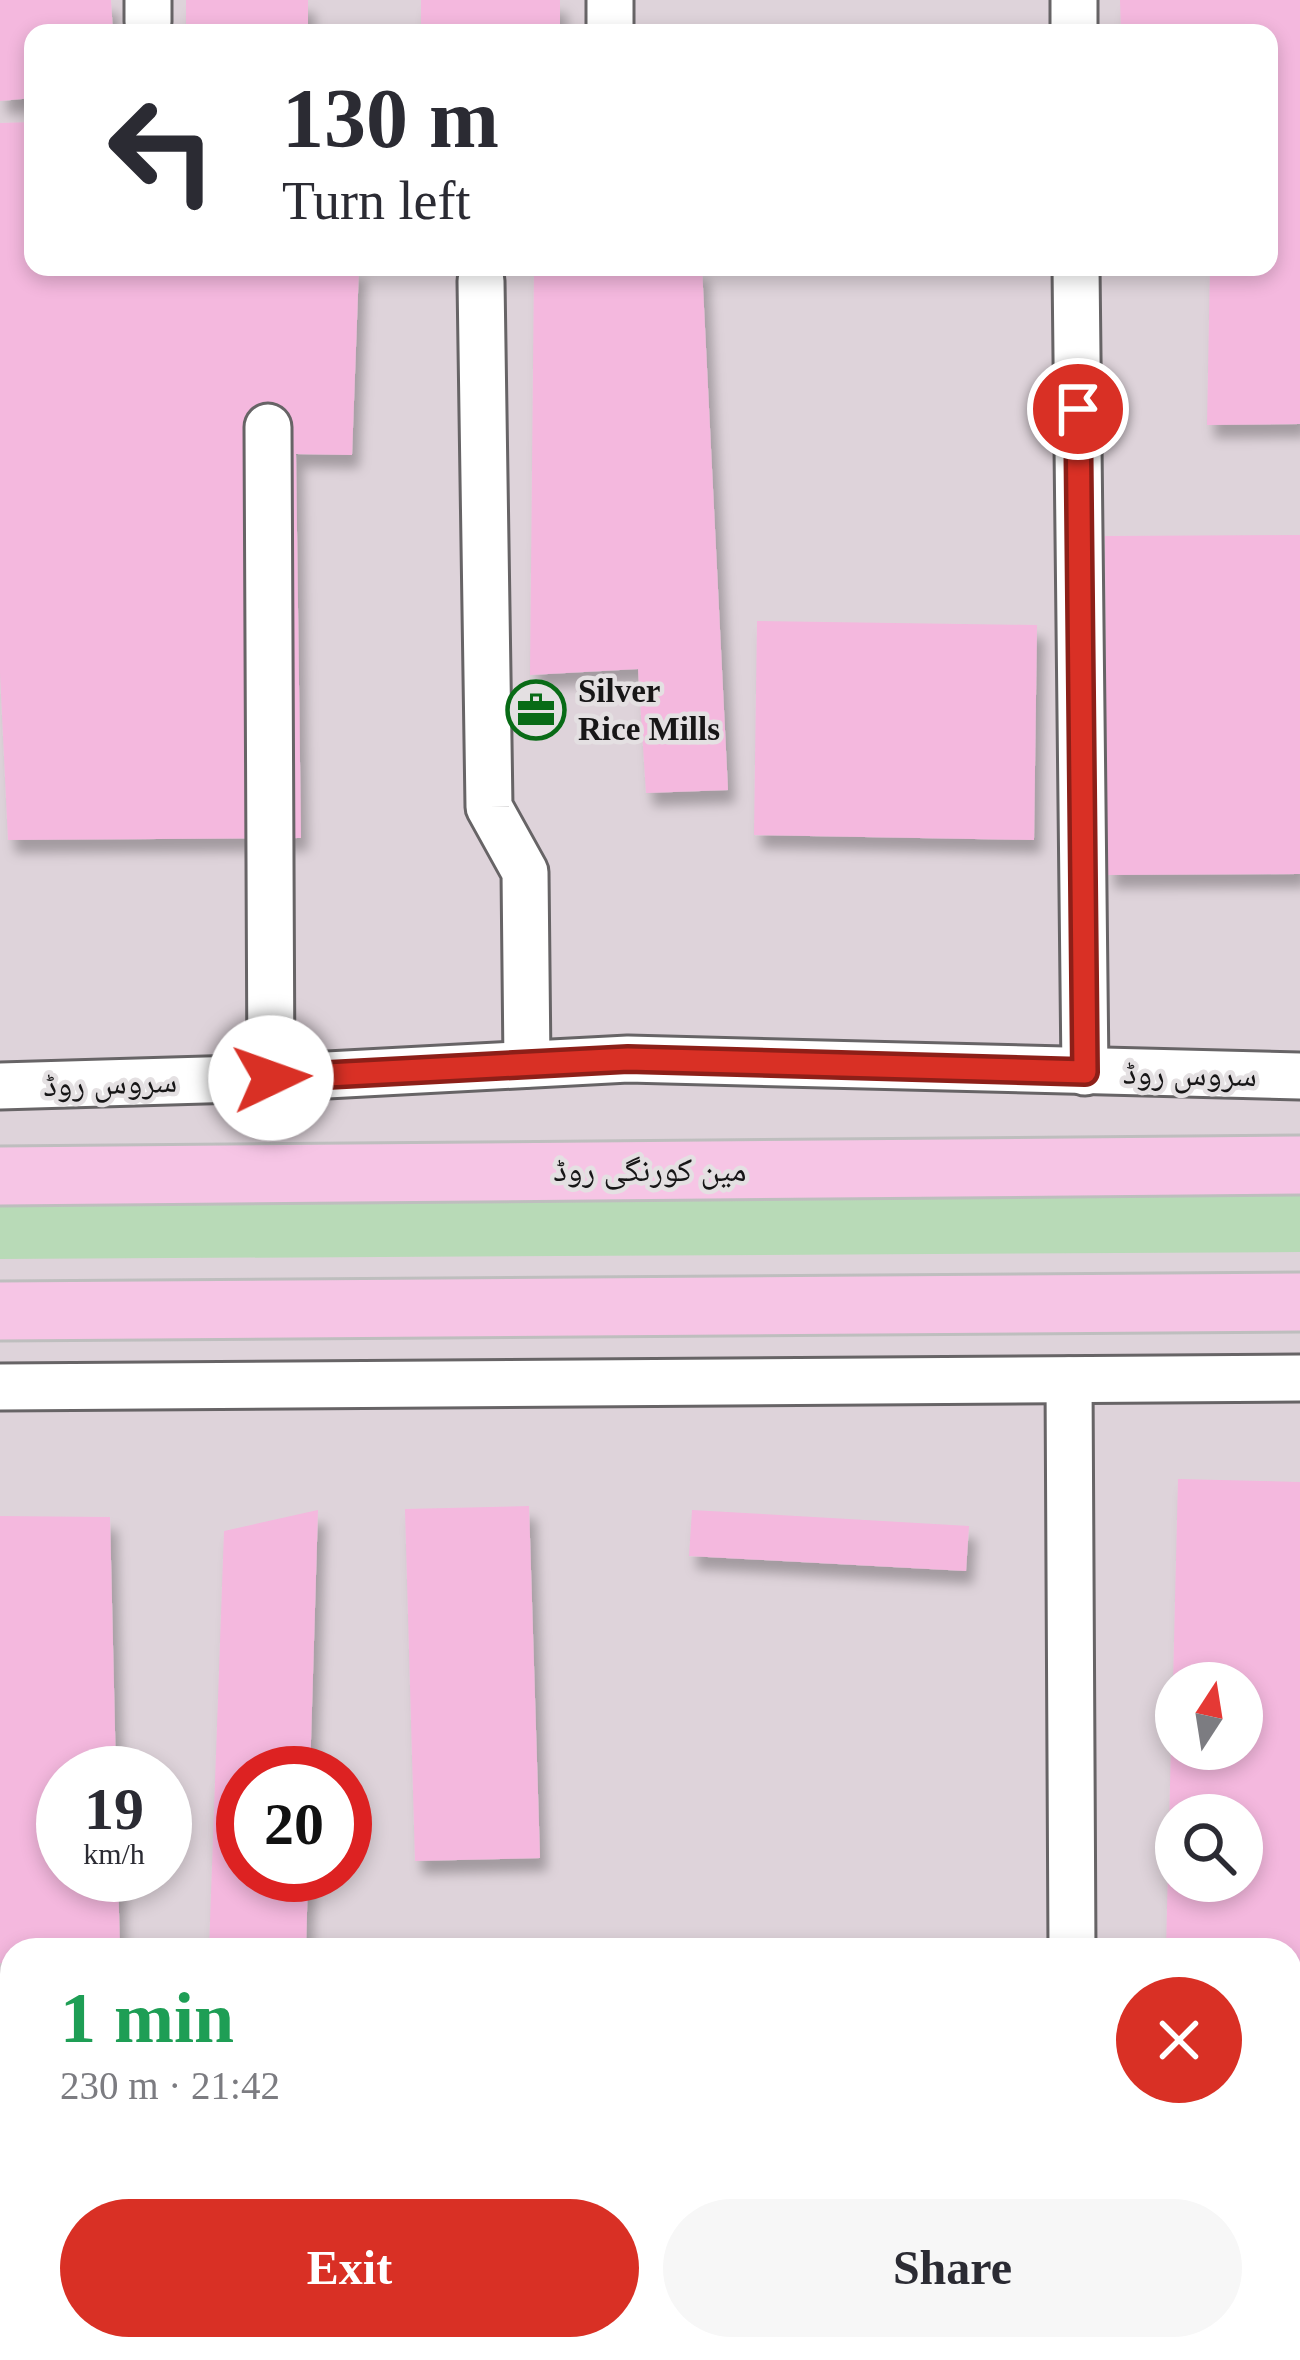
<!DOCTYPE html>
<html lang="en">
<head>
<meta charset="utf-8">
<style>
	:root { --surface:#fff; --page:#f7f7f7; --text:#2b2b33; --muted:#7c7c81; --accent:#d93025 }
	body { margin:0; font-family:"Times New Roman","Noto Naskh Arabic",serif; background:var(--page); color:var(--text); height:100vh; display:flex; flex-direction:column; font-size:45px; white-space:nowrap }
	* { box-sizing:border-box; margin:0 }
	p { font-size:39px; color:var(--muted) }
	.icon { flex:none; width:66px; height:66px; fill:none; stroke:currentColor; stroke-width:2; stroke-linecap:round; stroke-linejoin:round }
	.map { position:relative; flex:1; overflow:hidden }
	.details { position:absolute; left:0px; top:1938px; width:1302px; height:423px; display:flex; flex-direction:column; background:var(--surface); border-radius:36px 36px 0 0; box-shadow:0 6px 18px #0003 }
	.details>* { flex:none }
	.banner { position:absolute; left:24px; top:24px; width:1254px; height:252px; border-radius:24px; box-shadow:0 6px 18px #0003; background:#fff; color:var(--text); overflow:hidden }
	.needle { width:78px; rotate:12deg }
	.controls { position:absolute; left:1155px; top:1662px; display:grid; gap:24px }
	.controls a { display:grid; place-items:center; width:108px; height:108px; border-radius:50%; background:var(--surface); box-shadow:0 6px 18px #0003; font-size:60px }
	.speed { position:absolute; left:36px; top:1746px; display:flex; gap:24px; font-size:60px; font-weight:700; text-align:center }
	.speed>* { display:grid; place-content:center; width:156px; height:156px; border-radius:50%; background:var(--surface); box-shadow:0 6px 18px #0003; line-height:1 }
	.speed small { font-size:30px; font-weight:400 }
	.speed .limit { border:18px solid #d22; background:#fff; color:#111 }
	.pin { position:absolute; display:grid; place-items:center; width:102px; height:102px; color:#fff; margin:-51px; border:6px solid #fff; border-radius:50%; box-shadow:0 3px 12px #0007 }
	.me { position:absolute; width:132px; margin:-66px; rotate:87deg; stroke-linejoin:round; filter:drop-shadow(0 0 9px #0008) }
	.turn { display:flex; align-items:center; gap:42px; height:252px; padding:0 60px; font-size:54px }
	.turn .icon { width:156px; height:156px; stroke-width:2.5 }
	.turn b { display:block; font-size:84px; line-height:102px }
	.round { display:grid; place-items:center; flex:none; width:126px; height:126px; border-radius:63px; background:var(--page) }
	.headline { display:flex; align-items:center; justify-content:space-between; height:204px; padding:0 60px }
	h1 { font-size:72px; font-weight:800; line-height:90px; color:#1e9e55 }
	.cta { display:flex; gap:24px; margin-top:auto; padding:24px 60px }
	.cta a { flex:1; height:138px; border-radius:72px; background:var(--accent); color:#fff; font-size:48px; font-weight:800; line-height:138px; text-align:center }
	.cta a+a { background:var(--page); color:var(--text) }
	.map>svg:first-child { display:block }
	.built { fill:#ded3da; fill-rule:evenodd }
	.green { fill:#b8dab7 }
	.building { fill:#f4b8de; fill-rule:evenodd; filter:url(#shadow) }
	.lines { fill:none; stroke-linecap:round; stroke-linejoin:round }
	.minor-casing { stroke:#676466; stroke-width:51 }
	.major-casing { stroke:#bebebe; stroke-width:63 }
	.minor { stroke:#fff; stroke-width:45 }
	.major { stroke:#f6c5e5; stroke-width:57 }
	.route-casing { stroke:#8d1f18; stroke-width:30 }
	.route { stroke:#d93025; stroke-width:21 }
	.labels { text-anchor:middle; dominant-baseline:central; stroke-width:9; stroke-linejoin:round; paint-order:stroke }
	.poi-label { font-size:33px; font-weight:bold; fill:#171617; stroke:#e4e0e2; text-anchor:start }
	.street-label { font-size:33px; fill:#171617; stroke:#e4e0e2 }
</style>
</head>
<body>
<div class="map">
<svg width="1300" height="2360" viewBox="0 0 1300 2360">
	<defs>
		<filter id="shadow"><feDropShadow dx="7" dy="13" stdDeviation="6" flood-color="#0004"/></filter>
	</defs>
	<rect width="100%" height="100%" fill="#e4e0e2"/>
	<!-- built -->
	<path class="built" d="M0,0H1300V2360H0ZM33,33H1269V267H33ZM1176,1683H1242V1749H1176ZM63,1773H165V1875H63ZM243,1773H345V1875H243ZM1176,1815H1242V1881H1176ZM12,1950H1290V2349H12Z"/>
	<!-- green -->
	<path class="green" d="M1300,1196V1252L0,1259V1201Z"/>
	<!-- building -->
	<g class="building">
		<path d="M0,0H111L113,33H33V98L0,101Z"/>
		<rect x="186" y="0" width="122" height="33"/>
		<rect x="421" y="0" width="139" height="33"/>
		<path d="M1120,0H1300V424L1207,425L1210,267H1269V33H1121Z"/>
		<path d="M33,122V267H359L352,455L296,454L301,838L8,840L0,673V123Z"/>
		<path d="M534,267H702L728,790L646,793L638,669L530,675Z"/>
		<path d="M1300,535V874L1107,875L1105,536Z"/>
		<path d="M757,621L1037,625L1034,840L754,835Z"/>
		<path d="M1178,1479L1300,1482V1975L1290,1974V1950H1166L1172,1704H1176V1749H1242V1683H1173ZM1176,1815H1242V1881H1176Z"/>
		<path d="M529,1506L540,1858L415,1861L405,1509Z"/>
		<path d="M318,1510L310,1773H243V1875H308L306,1950H209L224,1531Z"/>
		<path d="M692,1510L969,1526L966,1571L689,1556Z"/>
		<path d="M0,1516L110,1517L116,1773H63V1875H118L120,1950H12V1964L0,1963Z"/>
		<path d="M0,2009L12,2010V2349H58V2360H0Z"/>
		<path d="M1290,2012L1300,2013V2360H1157L1154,2349H1290Z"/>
		<path d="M198,2349H451V2360H191Z"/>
		<rect x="550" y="2349" width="457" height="11"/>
	</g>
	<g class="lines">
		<defs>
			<g id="minor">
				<path d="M1074,0V33"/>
				<path d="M148,22V0"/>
				<path d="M610,33V0"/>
				<path d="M1076,267L1085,1072"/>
				<path d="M481,281L489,807L525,872L527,1064"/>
				<path d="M268,427L271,1078"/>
				<path d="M0,1086L271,1078L628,1059L1300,1076"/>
				<path d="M1069,1380L1072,1950"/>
				<path d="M0,1387L1300,1378"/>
				<path d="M1073,2349V2360"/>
			</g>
			<g id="major">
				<path d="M0,1176L1300,1165"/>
				<path d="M0,1311L1300,1302"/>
			</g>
		</defs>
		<!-- minor casing -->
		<use href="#minor" class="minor-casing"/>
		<!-- major casing -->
		<use href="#major" class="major-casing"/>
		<!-- minor -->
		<use href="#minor" class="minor"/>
		<!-- major -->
		<use href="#major" class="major"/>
	</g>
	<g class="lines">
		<defs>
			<path id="route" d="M271,1078L628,1059L1085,1072L1078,409"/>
		</defs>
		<!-- route casing -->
		<use href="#route" class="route-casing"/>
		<!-- route -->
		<use href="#route" class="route"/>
	</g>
	<!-- icons -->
	<defs>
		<symbol id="office-ring" viewBox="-11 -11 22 22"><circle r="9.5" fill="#e4e0e2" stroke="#086b16" stroke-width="1.5"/><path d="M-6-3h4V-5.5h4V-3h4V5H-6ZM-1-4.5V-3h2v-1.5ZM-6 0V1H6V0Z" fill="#086b16"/></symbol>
	</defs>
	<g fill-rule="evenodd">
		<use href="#office-ring" x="503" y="677" width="66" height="66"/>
	</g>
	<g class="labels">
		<!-- poi labels -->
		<g class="poi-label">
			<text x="578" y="691">Silver<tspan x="578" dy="38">Rice Mills</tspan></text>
		</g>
		<!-- street labels -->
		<g class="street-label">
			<text transform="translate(1190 1074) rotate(1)">سروس روڈ</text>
			<text transform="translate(110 1083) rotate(-2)">سروس روڈ</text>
			<text x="650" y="1170">مین کورنگی روڈ</text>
		</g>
	</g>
</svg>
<div class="controls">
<a><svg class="needle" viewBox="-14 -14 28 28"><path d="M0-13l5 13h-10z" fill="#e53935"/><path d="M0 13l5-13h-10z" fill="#7c7c81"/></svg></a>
<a><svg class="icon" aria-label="search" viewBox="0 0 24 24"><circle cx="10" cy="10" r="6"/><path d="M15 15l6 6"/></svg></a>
</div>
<div class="speed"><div>19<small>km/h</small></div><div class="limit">20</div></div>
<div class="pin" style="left:1078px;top:409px;background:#d93025"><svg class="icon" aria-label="arrive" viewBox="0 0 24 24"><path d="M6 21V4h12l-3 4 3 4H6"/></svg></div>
<svg class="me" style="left:271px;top:1078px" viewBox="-20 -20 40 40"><circle r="19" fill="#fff"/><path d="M0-13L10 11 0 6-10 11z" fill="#d93025"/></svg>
<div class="banner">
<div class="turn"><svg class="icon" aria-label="left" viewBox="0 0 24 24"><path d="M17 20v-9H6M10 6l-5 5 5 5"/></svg><div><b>130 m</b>Turn left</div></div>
</div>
<section class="details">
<div class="headline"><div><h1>1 min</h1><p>230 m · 21:42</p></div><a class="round" style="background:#d93025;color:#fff"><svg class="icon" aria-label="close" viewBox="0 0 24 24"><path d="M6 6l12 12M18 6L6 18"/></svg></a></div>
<div class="cta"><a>Exit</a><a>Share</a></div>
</section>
</div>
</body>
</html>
